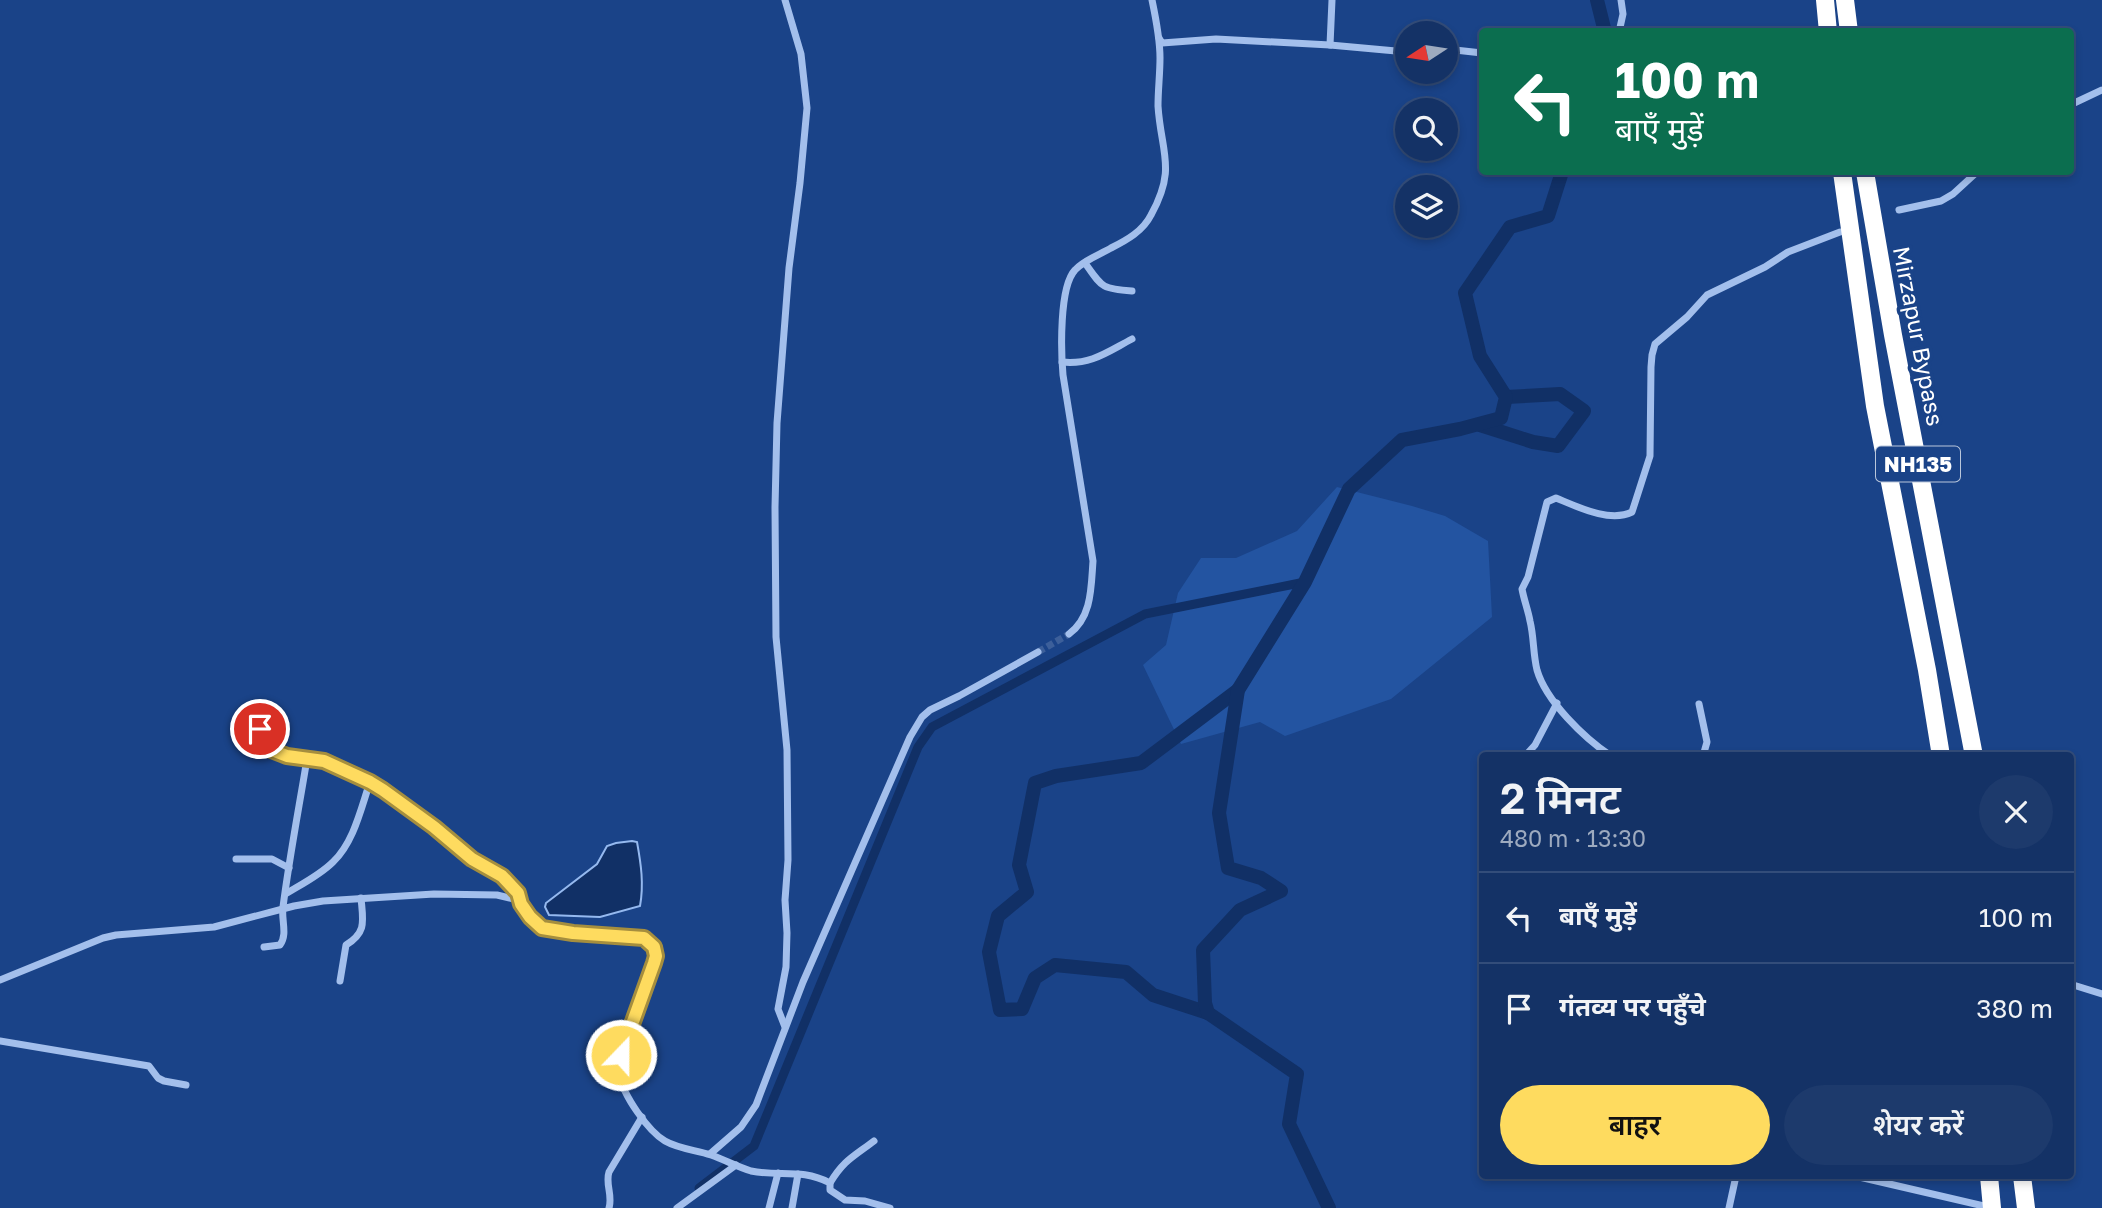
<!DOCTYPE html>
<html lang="hi">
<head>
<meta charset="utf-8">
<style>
	:root { --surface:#143266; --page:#1d3a6c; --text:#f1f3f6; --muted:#9daabf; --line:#334d7a; --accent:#fedb5f }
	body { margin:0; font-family:"Golos Text","Noto Sans Devanagari",sans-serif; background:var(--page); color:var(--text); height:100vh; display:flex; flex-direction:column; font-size:26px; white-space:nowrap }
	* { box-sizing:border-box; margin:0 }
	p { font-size:23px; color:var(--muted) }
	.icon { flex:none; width:38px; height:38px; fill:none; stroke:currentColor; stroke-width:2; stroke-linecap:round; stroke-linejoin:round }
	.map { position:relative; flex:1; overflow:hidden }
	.side { position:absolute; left:1479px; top:752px; width:595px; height:427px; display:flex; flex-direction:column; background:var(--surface); border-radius:7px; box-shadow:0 4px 10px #0003,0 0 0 2px var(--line) }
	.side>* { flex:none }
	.top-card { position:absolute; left:1479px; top:28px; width:595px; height:147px; border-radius:7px; box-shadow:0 4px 10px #0003,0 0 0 2px var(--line); background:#0b6e4f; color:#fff; overflow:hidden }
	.needle { width:46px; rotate:258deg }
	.buttons { position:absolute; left:1395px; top:21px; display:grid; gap:14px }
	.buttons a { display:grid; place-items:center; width:63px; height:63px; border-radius:50%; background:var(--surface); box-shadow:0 4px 10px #0003,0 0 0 2px var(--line); font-size:35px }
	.pin { position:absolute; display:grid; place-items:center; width:60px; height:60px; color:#fff; margin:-30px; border:4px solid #fff; border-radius:50%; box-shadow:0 2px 7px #0007 }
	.me { position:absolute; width:77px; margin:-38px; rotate:22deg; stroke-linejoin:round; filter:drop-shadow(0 0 5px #0008) }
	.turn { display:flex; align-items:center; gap:24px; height:147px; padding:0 21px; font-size:32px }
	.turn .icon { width:91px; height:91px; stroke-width:2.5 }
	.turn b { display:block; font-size:49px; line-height:60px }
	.round { display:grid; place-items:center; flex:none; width:74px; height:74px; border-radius:37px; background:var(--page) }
	.head { display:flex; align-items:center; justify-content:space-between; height:119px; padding:0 21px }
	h1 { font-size:42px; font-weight:600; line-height:52px }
	.primary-button { display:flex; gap:14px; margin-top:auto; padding:14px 21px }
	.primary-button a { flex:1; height:80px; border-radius:42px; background:var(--accent); color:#111; font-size:28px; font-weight:600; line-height:80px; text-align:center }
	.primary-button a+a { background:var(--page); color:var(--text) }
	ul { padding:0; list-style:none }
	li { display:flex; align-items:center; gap:21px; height:91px; padding:0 21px; border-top:2px solid var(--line) }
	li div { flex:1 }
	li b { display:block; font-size:26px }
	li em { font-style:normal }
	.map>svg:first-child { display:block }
	.green { fill:#2354a1 }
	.water { fill:#113066; stroke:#95b9ef; stroke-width:2 }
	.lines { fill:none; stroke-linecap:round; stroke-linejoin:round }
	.canal { stroke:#113066; stroke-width:9 }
	.river { stroke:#113066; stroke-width:14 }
	.street-tunnel { stroke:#3c5f9a; stroke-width:7; stroke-dasharray:7 3.5; stroke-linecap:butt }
	.street { stroke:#a3bfec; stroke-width:7 }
	.highway { stroke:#fff; stroke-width:18 }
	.route-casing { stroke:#a58e3e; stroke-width:18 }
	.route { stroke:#fedb5f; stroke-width:12 }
	.labels { text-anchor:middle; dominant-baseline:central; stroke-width:7; stroke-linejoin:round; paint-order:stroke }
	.shield { fill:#1a4388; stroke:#bac7db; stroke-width:2 }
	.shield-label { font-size:21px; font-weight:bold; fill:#fff }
	.street-label { font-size:23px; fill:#fff; stroke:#1a4388 }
</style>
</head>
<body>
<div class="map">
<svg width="2102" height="1208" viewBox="0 0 2102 1208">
	<rect width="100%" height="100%" fill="#1a4388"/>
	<!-- green -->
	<path class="green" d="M1337,487L1412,506L1445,516L1488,541L1492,617L1391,699L1285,736L1260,722L1181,744L1143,665L1166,645L1178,593L1201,558H1236L1297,531Z"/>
	<!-- water -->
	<path class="water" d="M632,841L637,842C641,864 644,884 640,906L600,917L549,915L545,907L546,903L597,864L607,846L616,843Z"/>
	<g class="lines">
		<!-- canal -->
		<path class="canal" d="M699,1188L754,1146L918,747L932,727L1145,614L1305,582"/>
		<!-- river -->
		<g class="river">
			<path d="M1597,0L1605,32"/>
			<path d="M1480,425L1533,442L1558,446L1584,411L1560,394L1506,397"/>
			<path d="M1208,1013L1153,995L1126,972L1055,965L1035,978L1022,1009L1000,1010L989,952L998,916L1027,892L1019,865L1035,783L1056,776L1141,763L1238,690"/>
			<path d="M1329,1208L1289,1124L1297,1074L1208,1013L1205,1003L1203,950L1240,910L1281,891L1261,878L1228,868L1219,813L1238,690L1305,582L1349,489L1402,440L1460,429L1501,418L1506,397L1480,356L1465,293L1510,227L1548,216L1562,172"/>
		</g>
		<!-- street-tunnel -->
		<path class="street-tunnel" d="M1038,652L1069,634"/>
		<!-- street -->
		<g class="street">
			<path d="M1619,32L1623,14L1621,0"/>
			<path d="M1159,38L1162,43L1216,39L1330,45L1407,52"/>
			<path d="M1330,45L1332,0"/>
			<path d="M1446,49L1482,53"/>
			<path d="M2070,105L2102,90"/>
			<path d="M1899,210L1941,201L1953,194L1977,172"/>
			<path d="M1085,263C1102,287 1101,289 1132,291"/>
			<path d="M1062,362C1091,365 1107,352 1132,339"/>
			<path d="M1069,634C1092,617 1091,588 1093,561L1063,375C1061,352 1059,287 1075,270C1084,260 1099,255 1111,248C1127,240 1143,231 1151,215C1177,168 1161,153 1158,106C1158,90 1160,74 1160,58C1160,39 1156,19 1152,0"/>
			<path d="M1699,704L1707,742L1703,756"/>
			<path d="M260,729L269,749L287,756L309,760"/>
			<path d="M1525,756L1535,745L1557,703"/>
			<path d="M1611,756C1584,738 1546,701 1537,670C1533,654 1534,637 1530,621C1528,610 1524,600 1522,589L1528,577L1547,502L1556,498C1578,507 1610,523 1632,512L1650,456L1651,367L1652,355L1655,344L1687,317L1707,295L1765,267L1788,252L1840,232"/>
			<path d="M236,859H272L289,868"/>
			<path d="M287,893C302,884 320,875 333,862C354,842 361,808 370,782"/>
			<path d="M264,947L280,945C288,934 281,920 283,907C289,860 298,813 306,765L307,762L312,759C324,759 331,765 342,770C351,775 362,777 371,783C407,803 440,831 470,857C489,873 513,876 520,903"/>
			<path d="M0,980L103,938L116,935L214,927L294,906L323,901L434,894L497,895L514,899L521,904L534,922L542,927L573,933L644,938L654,947L656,955L654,963L621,1055C620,1062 619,1069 620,1076C623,1095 648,1131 665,1141C679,1149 696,1150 711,1155C725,1160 738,1167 751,1171C780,1177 801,1168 830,1183V1190L845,1200L865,1201L890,1208"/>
			<path d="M340,981L346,945C367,932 363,921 361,898"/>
			<path d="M2070,984L2102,994"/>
			<path d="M785,1027L778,1009L786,967L787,933L785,900L788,860L787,750L776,637L775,507L777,423L789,268L800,183L807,108L801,54L785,0"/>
			<path d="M0,1041L149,1066L158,1078L164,1081L186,1085"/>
			<path d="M710,1154L741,1127L756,1105L803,982L910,737L922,717L930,710L959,696L1038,652"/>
			<path d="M1855,1176L1988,1207"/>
			<path d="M830,1183C844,1160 853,1157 874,1141"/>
			<path d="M609,1208C613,1195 605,1184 609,1172L642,1117"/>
			<path d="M677,1208L736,1165"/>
			<path d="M769,1208L778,1173"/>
			<path d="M792,1208L798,1174"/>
			<path d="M1729,1208L1736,1176"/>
		</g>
		<!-- highway -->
		<g class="highway">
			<path d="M1825,0L1828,32"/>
			<path d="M1845,0L1849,32"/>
			<path d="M1842,172L1875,406L1927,670L1941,756"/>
			<path d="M1865,172L1893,335L1974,756"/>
			<path d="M1989,1176L1992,1208"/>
			<path d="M2022,1176L2026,1208"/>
		</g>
	</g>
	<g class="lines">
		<defs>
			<path id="route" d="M260,729L269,749L287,756L324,761L370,782L383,790L434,827L472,859L502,876L518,893L521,904L530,917L542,928L573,933L644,938L654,947L656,956L654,963L621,1055"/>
		</defs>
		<!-- route casing -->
		<use href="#route" class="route-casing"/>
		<!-- route -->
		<use href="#route" class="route"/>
	</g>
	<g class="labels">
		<!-- shield labels -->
		<rect class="shield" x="1876" y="446.5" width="84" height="35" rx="5"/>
		<g class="shield-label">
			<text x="1918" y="464">NH135</text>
		</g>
		<!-- street labels -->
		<g class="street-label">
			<text transform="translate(1919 336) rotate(79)">Mirzapur Bypass</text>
		</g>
	</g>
</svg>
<div class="buttons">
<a><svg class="needle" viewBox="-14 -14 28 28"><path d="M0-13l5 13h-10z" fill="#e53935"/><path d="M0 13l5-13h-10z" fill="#9daabf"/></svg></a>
<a><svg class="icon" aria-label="search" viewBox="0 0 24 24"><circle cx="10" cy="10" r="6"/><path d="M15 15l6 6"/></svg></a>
<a><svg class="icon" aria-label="layers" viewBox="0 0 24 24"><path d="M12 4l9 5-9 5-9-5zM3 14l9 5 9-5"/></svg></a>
</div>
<div class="pin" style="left:260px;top:729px;background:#d93025"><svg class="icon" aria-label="arrive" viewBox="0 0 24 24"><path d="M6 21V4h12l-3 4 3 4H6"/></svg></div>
<svg class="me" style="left:621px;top:1055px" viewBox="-20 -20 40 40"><circle r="17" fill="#fedb5f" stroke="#fff" stroke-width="3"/><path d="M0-11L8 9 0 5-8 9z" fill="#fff"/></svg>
<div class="top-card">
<div class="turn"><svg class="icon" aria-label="left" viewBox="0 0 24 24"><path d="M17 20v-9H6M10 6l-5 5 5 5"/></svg><div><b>100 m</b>बाएँ मुड़ें</div></div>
</div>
<section class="side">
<div class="head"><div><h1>2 मिनट</h1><p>480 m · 13:30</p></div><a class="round"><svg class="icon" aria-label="close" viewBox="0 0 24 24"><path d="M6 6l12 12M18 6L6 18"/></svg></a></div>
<ul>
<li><svg class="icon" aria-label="left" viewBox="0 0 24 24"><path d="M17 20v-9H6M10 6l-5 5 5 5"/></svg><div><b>बाएँ मुड़ें</b></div><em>100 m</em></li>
<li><svg class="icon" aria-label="arrive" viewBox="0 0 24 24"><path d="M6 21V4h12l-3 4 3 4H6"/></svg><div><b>गंतव्य पर पहुँचे</b></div><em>380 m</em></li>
</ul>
<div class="primary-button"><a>बाहर</a><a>शेयर करें</a></div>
</section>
</div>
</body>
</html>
